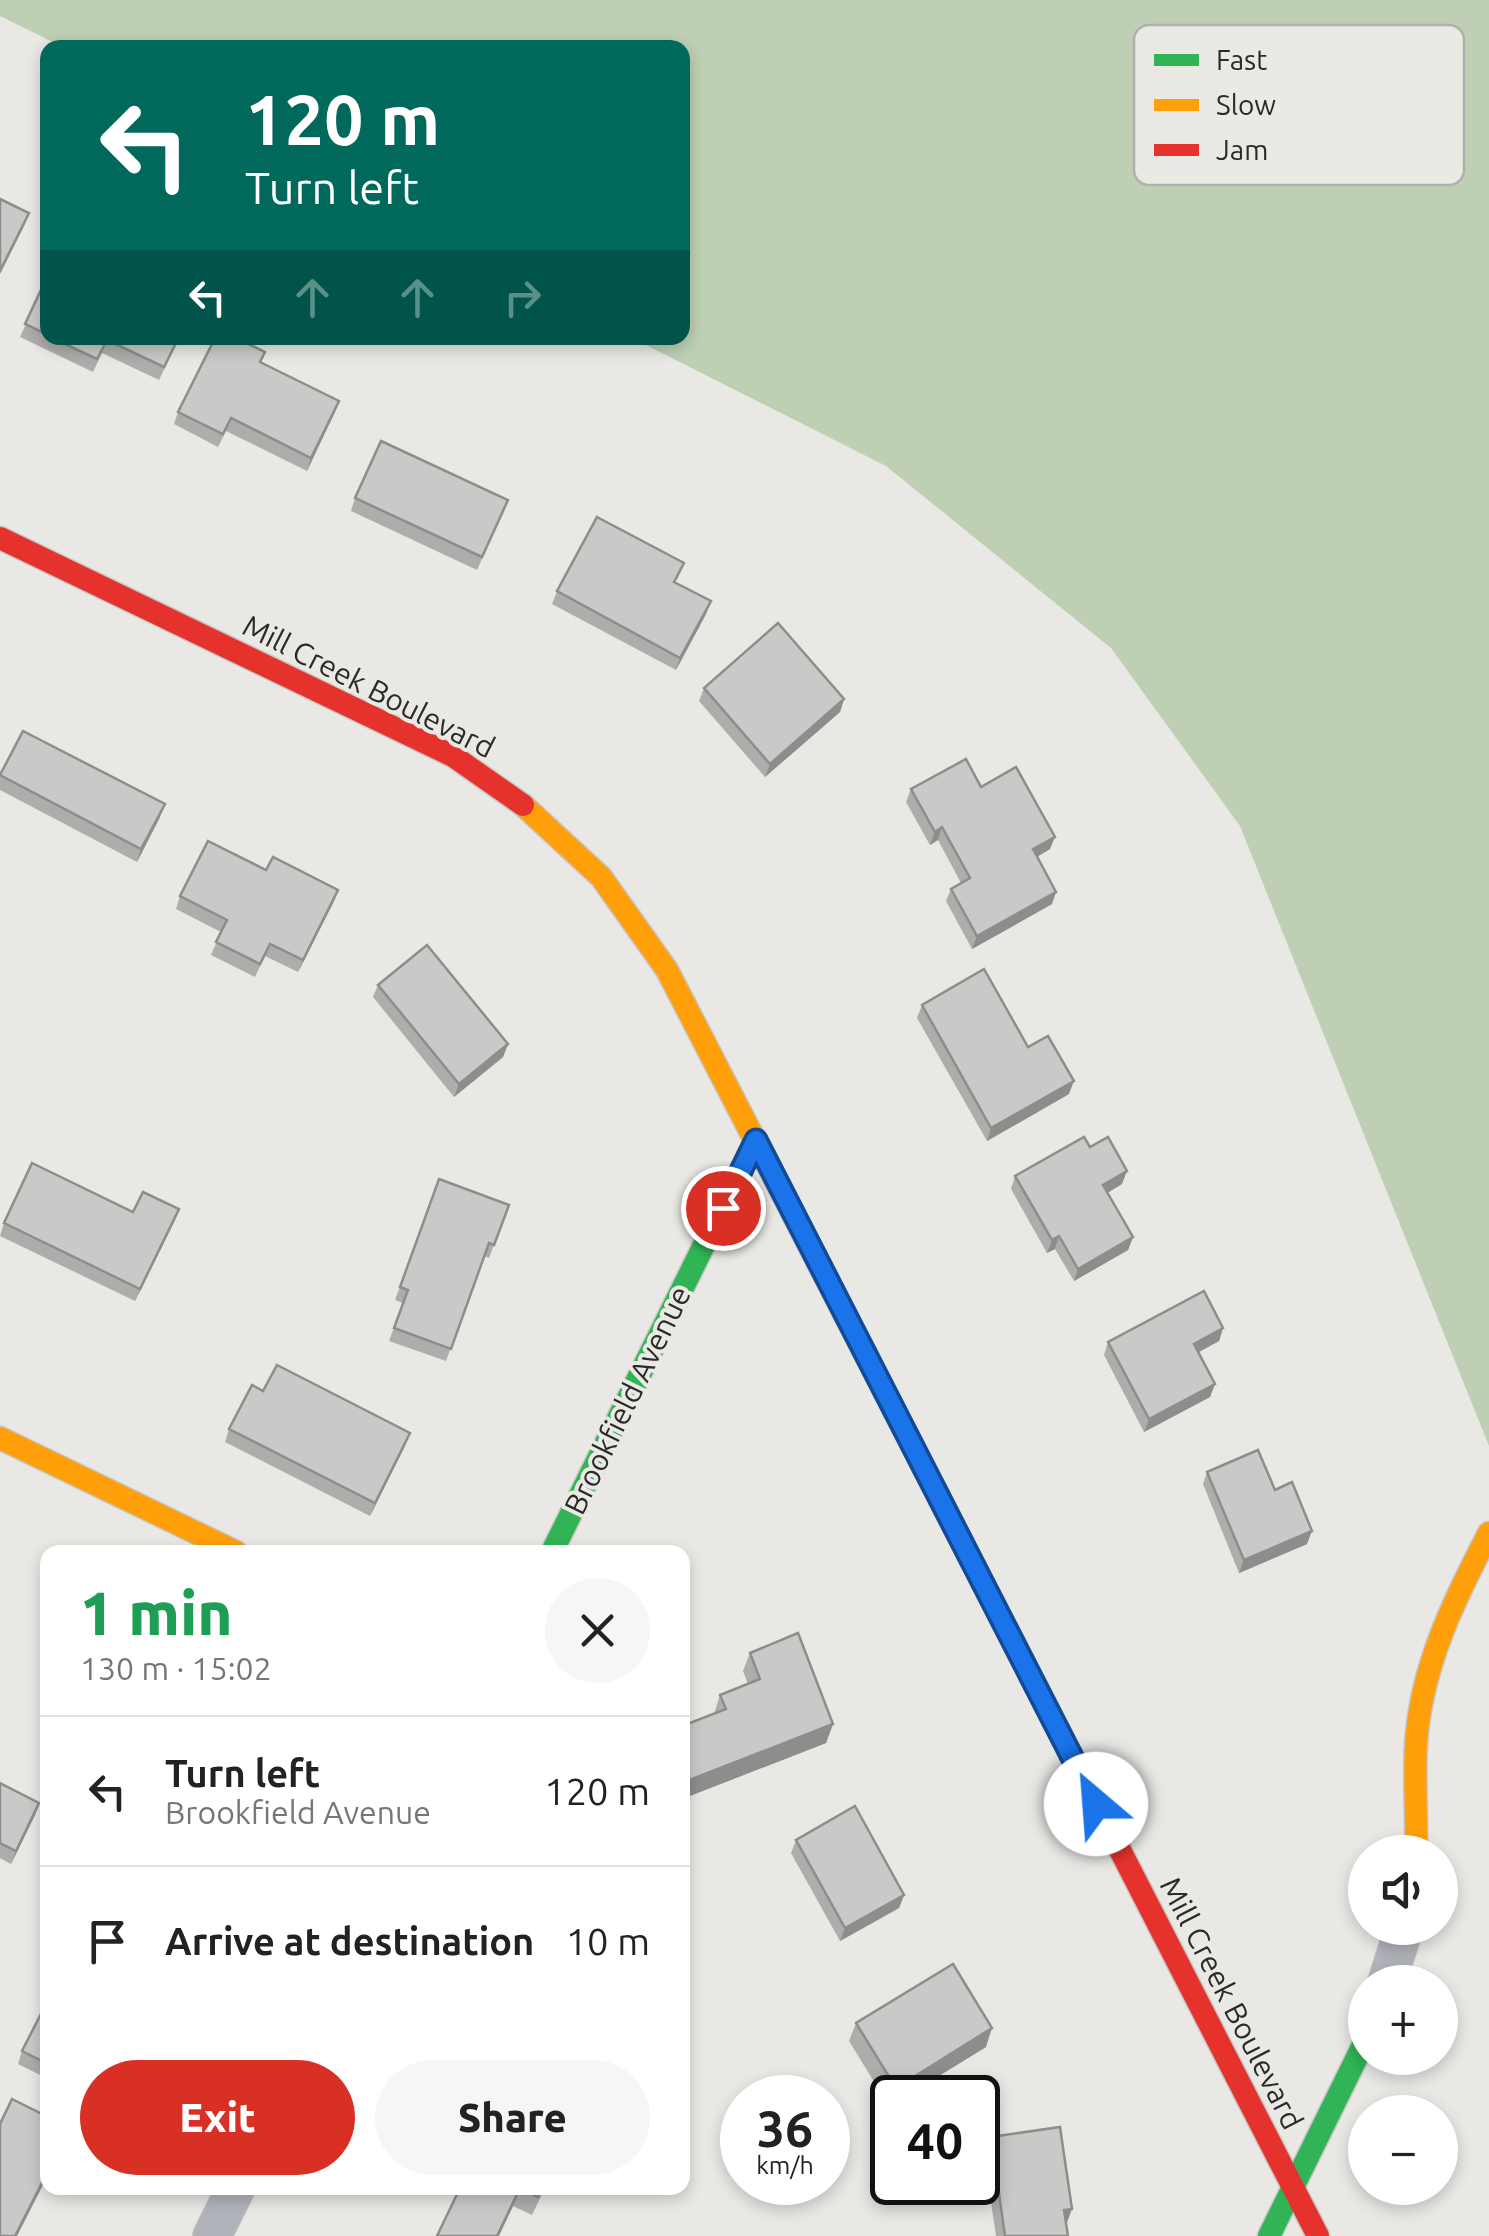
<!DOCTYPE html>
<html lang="en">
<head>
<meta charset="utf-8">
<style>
	:root { --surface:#fff; --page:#f6f6f6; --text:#222; --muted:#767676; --line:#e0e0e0; --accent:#d93025 }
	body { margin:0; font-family:Ubuntu,sans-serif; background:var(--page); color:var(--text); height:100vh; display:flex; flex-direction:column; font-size:38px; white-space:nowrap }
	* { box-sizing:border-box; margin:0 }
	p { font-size:32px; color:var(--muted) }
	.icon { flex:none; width:55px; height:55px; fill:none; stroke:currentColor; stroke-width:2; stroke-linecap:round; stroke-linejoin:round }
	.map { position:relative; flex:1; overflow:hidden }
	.panel { position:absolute; left:40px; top:1545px; width:650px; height:650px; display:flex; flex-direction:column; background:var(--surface); border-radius:20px; box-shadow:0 5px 15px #0003 }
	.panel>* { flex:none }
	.top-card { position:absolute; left:40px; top:40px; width:650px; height:305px; border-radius:20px; box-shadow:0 5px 15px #0003; background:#00695c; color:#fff; overflow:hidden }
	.fabs { position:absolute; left:1348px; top:1835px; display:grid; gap:20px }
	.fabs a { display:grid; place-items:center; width:110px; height:110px; border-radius:50%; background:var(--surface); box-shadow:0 5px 15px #0003; font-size:50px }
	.speed { position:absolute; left:720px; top:2075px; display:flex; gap:20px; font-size:50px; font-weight:700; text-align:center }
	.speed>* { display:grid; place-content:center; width:130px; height:130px; border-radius:50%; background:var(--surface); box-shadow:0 5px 15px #0003; line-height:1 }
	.speed small { font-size:25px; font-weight:400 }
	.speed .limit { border:5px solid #111; border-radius:15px; background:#fff; color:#111 }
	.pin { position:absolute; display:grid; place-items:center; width:85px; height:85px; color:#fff; margin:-42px; border:5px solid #fff; border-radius:50%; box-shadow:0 2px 10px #0007 }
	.me { position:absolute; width:110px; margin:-55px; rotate:333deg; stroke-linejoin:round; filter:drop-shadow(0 0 8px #0008) }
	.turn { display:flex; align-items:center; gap:35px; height:210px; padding:0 40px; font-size:45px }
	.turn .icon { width:130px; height:130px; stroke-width:2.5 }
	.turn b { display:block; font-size:70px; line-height:85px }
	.lanes { display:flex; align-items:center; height:95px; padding:0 40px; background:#0003; justify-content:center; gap:50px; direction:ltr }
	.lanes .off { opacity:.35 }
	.round { display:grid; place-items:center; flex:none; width:105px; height:105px; border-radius:52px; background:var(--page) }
	.summary { display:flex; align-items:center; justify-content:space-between; height:170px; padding:0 40px }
	h1 { font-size:60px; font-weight:800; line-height:75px; color:#1e9e55 }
	.cta { display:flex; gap:20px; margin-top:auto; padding:20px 40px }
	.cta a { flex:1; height:115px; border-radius:60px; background:var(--accent); color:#fff; font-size:40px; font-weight:800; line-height:115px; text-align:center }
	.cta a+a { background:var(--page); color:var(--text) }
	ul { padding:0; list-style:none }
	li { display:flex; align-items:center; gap:30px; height:150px; padding:0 40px; border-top:2px solid var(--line) }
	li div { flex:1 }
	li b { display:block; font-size:38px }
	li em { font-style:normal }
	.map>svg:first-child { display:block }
	.forest { fill:#becfb3 }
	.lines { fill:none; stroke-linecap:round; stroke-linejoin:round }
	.street-casing { stroke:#c6c6c4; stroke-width:40 }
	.fast-casing { stroke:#c6c6c4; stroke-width:25 }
	.slow-casing { stroke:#c6c6c4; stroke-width:25 }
	.jam-casing { stroke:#c6c6c4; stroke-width:25 }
	.street { stroke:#b0b4ba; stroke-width:38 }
	.fast { stroke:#30b455; stroke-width:22 }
	.slow { stroke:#ff9f0a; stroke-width:22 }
	.jam { stroke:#e5322d; stroke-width:22 }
	.wall { fill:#aeadab }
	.shaded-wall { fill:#8d8d8b }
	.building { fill:#cac9c7; stroke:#8d8d8b; stroke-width:2.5 }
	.route-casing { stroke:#114b97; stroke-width:25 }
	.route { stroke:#1a73e8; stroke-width:18 }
	.labels { text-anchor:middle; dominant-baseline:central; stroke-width:8; stroke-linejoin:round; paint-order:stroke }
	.street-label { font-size:30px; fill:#2b2b29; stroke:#eae9e4 }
	.key { fill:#eae9e4; stroke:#b1b0ac; stroke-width:2.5 }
	.key-label { font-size:28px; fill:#2b2b29 }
</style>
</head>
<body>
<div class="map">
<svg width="1489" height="2236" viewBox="0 0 1489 2236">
	<rect width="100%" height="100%" fill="#e9e8e5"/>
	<!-- forest -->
	<path class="forest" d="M0,0H1489V1446L1240,826L1111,648L886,466L632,338H682V48L63,47L0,16Z"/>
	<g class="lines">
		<defs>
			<g id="street">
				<path d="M1387,1982L1404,1928"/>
				<path d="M212,2236L236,2188"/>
			</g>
			<g id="fast">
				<path d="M552,1552L756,1140"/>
				<path d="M1269,2236L1365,2041"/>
			</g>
			<g id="slow">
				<path d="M523,805L601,877L667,970L940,1499"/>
				<path d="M0,1438L236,1552"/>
				<path d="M1416,1852C1417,1816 1414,1780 1416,1744C1421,1667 1454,1600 1489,1533"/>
			</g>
			<g id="jam">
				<path d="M0,538L453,756L523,805"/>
				<path d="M940,1499L1318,2236"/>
			</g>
		</defs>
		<!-- street casing -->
		<use href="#street" class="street-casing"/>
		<!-- fast casing -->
		<use href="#fast" class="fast-casing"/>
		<!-- slow casing -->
		<use href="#slow" class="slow-casing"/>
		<!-- jam casing -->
		<use href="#jam" class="jam-casing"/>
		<!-- street -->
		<use href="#street" class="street"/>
		<!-- fast -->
		<use href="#fast" class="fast"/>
		<!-- slow -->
		<use href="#slow" class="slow"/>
		<!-- jam -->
		<use href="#jam" class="jam"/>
	</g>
	<!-- wall -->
	<g class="wall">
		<path d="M47,277L48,338H176L178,339L173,351L159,380L102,353L93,372L20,337Z"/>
		<path d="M265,352L261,363L339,401L307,471L226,431L218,447L174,424L178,412Z"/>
		<path d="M355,498L503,513L477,570L351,511Z"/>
		<path d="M679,576L675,582L706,614L676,670L552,604L557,591Z"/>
		<path d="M704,688L844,699L840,712L765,777L699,701Z"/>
		<path d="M0,775L160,817L137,862L0,790Z"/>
		<path d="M981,787L1050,849L1037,857L1052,904L972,949L946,901L951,889L961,883L938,840L930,845L906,802L911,789Z"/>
		<path d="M266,870L338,890L333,903L298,972L265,956L255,977L211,955L221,932L176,909L180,896Z"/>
		<path d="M378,985L508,1044L503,1057L454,1097L373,997Z"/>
		<path d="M922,1005L1028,1047L1069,1094L987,1141L917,1018Z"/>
		<path d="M1090,1147L1122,1184L1107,1193L1133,1237L1128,1250L1074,1281L1055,1249L1047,1253L1011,1189L1015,1176Z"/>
		<path d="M439,1179L509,1205L489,1258L484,1256L446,1361L389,1341L403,1303L395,1300Z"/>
		<path d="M179,1209L135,1301L0,1236L4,1223Z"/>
		<path d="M1223,1328L1219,1341L1198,1352L1215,1384L1210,1397L1144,1432L1104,1355L1108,1342Z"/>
		<path d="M263,1391L405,1446L370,1516L225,1442L229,1429Z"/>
		<path d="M1207,1472L1307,1544L1239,1573L1203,1484Z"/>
		<path d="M750,1653L833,1724L826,1743L682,1799V1726L714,1714L720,1695L748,1684L743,1671Z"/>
		<path d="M0,1783L35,1815L11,1864L0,1858Z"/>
		<path d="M796,1840L904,1895L899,1908L840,1941L791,1853Z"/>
		<path d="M48,2000V2079L18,2064L22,2051Z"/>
		<path d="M856,2023L986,2047L889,2106L849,2041Z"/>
		<path d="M991,2137L1066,2224L1068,2236H996L984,2156Z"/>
		<path d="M447,2188H545L532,2215L513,2206L457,2192Z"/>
	</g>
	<!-- shaded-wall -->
	<g class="shaded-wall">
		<path d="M29,213L24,226L0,274V271Z"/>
		<path d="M339,401L334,414L307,471L311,458Z"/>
		<path d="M711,601L706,614L676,670L680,658Z"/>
		<path d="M844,699L840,712L765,777L770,764Z"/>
		<path d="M165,804L160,817L137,862L141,849Z"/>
		<path d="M942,827L938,840L930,845L935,832Z"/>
		<path d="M1055,837L1050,849L1028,862L1033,849Z"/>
		<path d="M338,890L333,903L298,972L303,960Z"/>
		<path d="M1056,892L1052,904L972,949L977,936Z"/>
		<path d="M508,1044L503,1057L454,1097L459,1084Z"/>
		<path d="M1074,1081L1069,1094L987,1141L991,1128Z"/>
		<path d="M1127,1171L1122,1184L1099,1198L1103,1185Z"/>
		<path d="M179,1209L174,1222L135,1301L140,1289Z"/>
		<path d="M1059,1236L1055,1249L1047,1253L1052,1240Z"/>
		<path d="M1133,1237L1128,1250L1074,1281L1078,1269Z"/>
		<path d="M1223,1328L1219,1341L1190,1357L1194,1344Z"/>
		<path d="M1215,1384L1210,1397L1144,1432L1149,1419Z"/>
		<path d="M410,1433L405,1446L370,1516L375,1503Z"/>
		<path d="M1312,1531L1307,1544L1239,1573L1244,1560Z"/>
		<path d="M833,1724L826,1743L682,1799V1794L687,1781Z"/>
		<path d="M39,1803L35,1815L11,1864L16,1851Z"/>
		<path d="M904,1895L899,1908L840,1941L845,1928Z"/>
		<path d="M992,2028L986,2047L903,2098H892V2104L889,2106L896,2088Z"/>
		<path d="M48,2171V2175L17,2236H15Z"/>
		<path d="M520,2188L513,2206L499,2236H497Z"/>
		<path d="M1072,2209L1065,2228L1064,2210Z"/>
	</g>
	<!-- building -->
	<g class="building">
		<path d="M0,199L29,213L0,271Z"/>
		<path d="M47,277H48V335L25,324Z"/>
		<path d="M52,338H176L178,339L164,367L107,340L97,359Z"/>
		<path d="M215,338H236L265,352L260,362L339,401L311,458L231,418L223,434L178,412Z"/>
		<path d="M381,441L508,500L482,557L355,498Z"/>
		<path d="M597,517L684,563L674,582L711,601L680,658L557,591Z"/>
		<path d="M778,623L844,699L770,764L704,688Z"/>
		<path d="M23,731L165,804L141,849L0,775Z"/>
		<path d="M966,759L981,787L1016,767L1055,837L1033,849L1056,892L977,936L951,889L970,878L942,827L935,832L911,789Z"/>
		<path d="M208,841L266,870L273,857L338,890L303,960L270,944L260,964L216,942L227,920L180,896Z"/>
		<path d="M427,945L508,1044L459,1084L378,985Z"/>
		<path d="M984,969L1028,1047L1048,1036L1074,1081L991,1128L922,1005Z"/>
		<path d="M1084,1137L1090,1147L1108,1137L1127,1171L1103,1185L1133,1237L1078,1269L1059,1236L1052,1240L1015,1176Z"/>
		<path d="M32,1163L133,1212L143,1192L179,1209L140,1289L4,1223Z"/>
		<path d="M439,1179L509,1205L494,1245L489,1243L451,1349L394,1328L408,1290L400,1287Z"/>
		<path d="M1204,1291L1223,1328L1194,1344L1215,1384L1149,1419L1108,1342Z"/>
		<path d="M277,1365L410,1433L375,1503L229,1429L252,1385L263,1391Z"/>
		<path d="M1258,1450L1275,1490L1292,1482L1312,1531L1244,1560L1207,1472Z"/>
		<path d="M798,1633L833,1724L687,1781L682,1770V1726L726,1709L720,1695L760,1679L750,1653Z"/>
		<path d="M0,1783L39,1803L16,1851L0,1843Z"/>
		<path d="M855,1806L904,1895L845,1928L796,1840Z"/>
		<path d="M953,1964L992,2028L896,2088L856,2023Z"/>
		<path d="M48,2000V2064L22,2051Z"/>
		<path d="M12,2099L48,2117V2171L15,2236H0V2124Z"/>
		<path d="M1060,2127L1072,2209L1064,2210L1068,2236H1005L991,2137Z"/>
		<path d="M460,2188H543L538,2197L520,2188L497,2236H437Z"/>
	</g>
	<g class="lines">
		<defs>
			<path id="route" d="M723,1208L756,1140L1096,1804"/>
		</defs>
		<!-- route casing -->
		<use href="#route" class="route-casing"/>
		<!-- route -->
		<use href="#route" class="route"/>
	</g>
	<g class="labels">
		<!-- street labels -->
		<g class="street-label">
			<text transform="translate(369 686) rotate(27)">Mill Creek Boulevard</text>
			<text transform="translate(627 1400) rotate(-64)">Brookfield Avenue</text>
			<text transform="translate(1232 2003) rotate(63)">Mill Creek Boulevard</text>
		</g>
	</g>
	<!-- legend -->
	<rect x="1134" y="25" width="330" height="160" rx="15" class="key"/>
	<rect x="1154" y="54" width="45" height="12" fill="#30b455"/>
	<rect x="1154" y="99" width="45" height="12" fill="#ff9f0a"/>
	<rect x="1154" y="144" width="45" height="12" fill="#e5322d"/>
	<g class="key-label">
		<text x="1216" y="70">Fast</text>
		<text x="1216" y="115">Slow</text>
		<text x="1216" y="160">Jam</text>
	</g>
</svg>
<div class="fabs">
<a><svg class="icon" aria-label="sound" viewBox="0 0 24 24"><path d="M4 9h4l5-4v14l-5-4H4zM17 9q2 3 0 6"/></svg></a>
<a>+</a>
<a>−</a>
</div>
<div class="speed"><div>36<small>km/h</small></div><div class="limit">40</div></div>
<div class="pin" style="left:723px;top:1208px;background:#d93025"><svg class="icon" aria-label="arrive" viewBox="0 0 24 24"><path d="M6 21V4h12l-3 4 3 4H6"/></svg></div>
<svg class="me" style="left:1096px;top:1804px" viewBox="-20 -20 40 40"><circle r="19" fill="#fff"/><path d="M0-13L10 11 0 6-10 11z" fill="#1a73e8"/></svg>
<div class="top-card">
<div class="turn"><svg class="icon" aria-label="left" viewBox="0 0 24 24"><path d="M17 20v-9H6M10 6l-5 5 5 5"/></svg><div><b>120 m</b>Turn left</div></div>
<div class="lanes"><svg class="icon" aria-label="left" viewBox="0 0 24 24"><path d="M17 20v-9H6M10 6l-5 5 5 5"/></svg><svg class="icon off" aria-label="ahead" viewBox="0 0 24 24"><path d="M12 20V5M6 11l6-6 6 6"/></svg><svg class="icon off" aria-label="ahead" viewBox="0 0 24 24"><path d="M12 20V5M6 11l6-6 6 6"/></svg><svg class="icon off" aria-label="right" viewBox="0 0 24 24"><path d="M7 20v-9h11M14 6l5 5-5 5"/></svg></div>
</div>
<section class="panel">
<div class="summary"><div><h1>1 min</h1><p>130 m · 15:02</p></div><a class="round"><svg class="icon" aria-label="close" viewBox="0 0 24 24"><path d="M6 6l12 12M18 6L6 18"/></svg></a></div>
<ul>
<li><svg class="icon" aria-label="left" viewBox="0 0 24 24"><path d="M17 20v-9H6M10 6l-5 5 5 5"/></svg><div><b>Turn left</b><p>Brookfield Avenue</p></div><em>120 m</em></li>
<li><svg class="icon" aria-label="arrive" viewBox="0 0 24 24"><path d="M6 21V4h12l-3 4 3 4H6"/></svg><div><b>Arrive at destination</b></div><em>10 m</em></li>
</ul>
<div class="cta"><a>Exit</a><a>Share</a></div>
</section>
</div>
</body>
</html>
